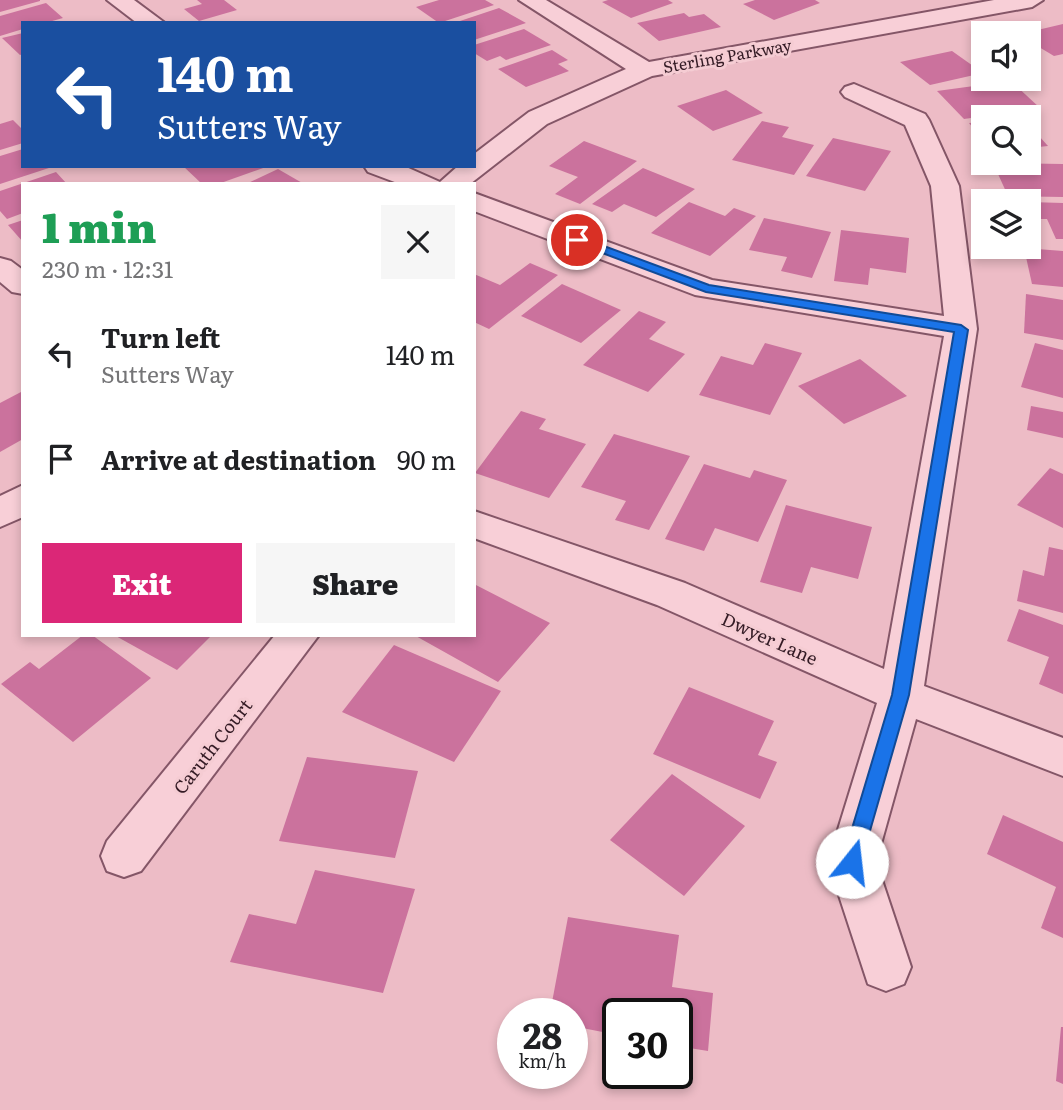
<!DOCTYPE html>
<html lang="en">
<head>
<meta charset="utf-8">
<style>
	:root { --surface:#fff; --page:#f6f6f6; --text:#202124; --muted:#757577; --accent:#db2777 }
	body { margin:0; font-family:Literata,serif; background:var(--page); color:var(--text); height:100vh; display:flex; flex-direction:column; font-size:26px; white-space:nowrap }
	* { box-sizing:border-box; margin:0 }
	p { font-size:23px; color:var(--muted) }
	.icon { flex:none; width:38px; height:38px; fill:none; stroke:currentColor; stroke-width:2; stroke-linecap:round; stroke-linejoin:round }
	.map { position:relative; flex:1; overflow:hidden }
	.details { position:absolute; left:21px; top:182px; width:455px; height:455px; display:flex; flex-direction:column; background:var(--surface); border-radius:0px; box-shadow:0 4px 10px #0003 }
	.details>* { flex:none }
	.guide { position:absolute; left:21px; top:21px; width:455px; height:147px; border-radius:0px; box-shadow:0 4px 10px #0003; background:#1a4fa0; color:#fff; overflow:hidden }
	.fabs { position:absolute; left:971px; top:21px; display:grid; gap:14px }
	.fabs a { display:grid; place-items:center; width:70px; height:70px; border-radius:0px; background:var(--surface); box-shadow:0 4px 10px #0003; font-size:35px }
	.speed { position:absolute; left:497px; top:998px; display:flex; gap:14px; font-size:35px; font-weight:700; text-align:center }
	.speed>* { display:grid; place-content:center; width:91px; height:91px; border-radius:50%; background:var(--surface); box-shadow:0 4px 10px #0003; line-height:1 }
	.speed small { font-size:18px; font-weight:400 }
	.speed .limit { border:4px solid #111; border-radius:10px; background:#fff; color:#111 }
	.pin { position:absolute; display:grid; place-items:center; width:60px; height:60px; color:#fff; margin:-30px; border:4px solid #fff; border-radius:50%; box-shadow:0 2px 7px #0007 }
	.me { position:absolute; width:77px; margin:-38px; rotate:16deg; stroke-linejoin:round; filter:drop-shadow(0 0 5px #0008) }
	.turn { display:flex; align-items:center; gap:24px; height:147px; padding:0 21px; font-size:32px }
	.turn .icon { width:91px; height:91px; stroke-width:2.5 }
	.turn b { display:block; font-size:49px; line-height:60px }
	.round { display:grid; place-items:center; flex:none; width:74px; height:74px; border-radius:0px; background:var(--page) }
	.headline { display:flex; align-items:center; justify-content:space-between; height:119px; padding:0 21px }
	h1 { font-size:42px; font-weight:800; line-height:52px; color:#1e9e55 }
	.primary-button { display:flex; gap:14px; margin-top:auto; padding:14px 21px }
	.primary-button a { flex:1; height:80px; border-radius:0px; background:var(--accent); color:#fff; font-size:28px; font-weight:800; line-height:80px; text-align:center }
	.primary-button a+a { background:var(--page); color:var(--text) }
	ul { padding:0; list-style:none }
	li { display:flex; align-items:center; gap:21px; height:105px; padding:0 21px }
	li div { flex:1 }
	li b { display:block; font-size:26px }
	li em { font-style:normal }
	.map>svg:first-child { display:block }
	.building { fill:#cb729d }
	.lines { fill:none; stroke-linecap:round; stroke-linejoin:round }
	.minor-casing { stroke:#845667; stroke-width:4 }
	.minor { fill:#f8cfd7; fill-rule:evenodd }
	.route { fill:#1a73e8; stroke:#114b97; stroke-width:2 }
	.labels { text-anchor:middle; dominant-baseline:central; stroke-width:6; stroke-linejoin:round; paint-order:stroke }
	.far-street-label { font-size:16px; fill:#341b25; stroke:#f5ccd3 }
	.street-label { font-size:18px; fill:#341b25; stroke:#f5ccd3 }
</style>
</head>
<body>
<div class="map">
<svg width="1063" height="1110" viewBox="0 0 1063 1110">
	<rect width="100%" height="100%" fill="#edbcc6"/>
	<!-- building -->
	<g class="building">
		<path d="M0,0H40V1L0,12Z"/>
		<path d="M197,0H224L237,10L199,21L184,9L202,4Z"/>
		<path d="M439,0H485L494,5L439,23L416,7Z"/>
		<path d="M608,0H668L673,3L631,18L602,2Z"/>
		<path d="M755,0H815L820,3L774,20L743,4Z"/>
		<path d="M46,3L63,18L45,23H23V29L0,36V16Z"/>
		<path d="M499,8L526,23L474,40V23H454Z"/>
		<path d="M684,13L689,17L704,14L721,27L659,41L637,23Z"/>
		<path d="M1063,24V54L1054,56L1029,41V32Z"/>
		<path d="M524,29L551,45L506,60L500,56L487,61L474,53V45Z"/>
		<path d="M23,33V54L20,55L2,38Z"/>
		<path d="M552,50L568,60L558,64L569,71L526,87L498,69Z"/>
		<path d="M952,51L983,73L930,85L900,62Z"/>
		<path d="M1011,81L1040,108L964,119L937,91Z"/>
		<path d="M726,90L763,113L713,131L677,106Z"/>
		<path d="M13,120L23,130V143L0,150V124Z"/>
		<path d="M762,121L789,127L782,137L814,145L794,175L732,160Z"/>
		<path d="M984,122V141L969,123Z"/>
		<path d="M1029,125L1048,146L1029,148Z"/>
		<path d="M833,138L891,151L865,191L806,176Z"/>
		<path d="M584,141L637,161L580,204L555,194L578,177L549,166Z"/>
		<path d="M23,149V166L52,167L0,184V156Z"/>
		<path d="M993,163L1063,164V197L1008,196Z"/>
		<path d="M183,166H266V167L218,184H202Z"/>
		<path d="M643,168L695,189L656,217L624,204L612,212L592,204Z"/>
		<path d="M278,169L304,184H246Z"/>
		<path d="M56,172L67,184H23V213L7,219L0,211V191Z"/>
		<path d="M689,202L725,216L734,208L756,216L710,256L651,233Z"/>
		<path d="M1029,202L1063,203V239H1056L1047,219H1029Z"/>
		<path d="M764,218L831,232L812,278L781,271L787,257L749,250Z"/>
		<path d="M23,220V242L8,225Z"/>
		<path d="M841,230L909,238L906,273L870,268L868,285L834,281Z"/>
		<path d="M1024,248L1063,251V287L1032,284Z"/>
		<path d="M530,263L558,275L489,329L474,322V274L500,285Z"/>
		<path d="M562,284L621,310L581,343L521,316Z"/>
		<path d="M1026,294L1063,300V340L1024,333Z"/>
		<path d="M639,311L666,322L649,339L685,354L648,392L583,365Z"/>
		<path d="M765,343L802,353L770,415L699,395L721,356L753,365Z"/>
		<path d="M1035,343L1063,350V398L1021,387Z"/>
		<path d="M860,359L907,396L844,424L798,386Z"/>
		<path d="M21,392L23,439L0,452V403Z"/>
		<path d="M1031,406L1063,412V438L1027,430Z"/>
		<path d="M521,411L546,419L539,429L586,444L549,498L475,473Z"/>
		<path d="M614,434L690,456L649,530L615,520L626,501L581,487Z"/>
		<path d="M704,464L750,478L754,470L787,480L758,542L715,528L704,551L665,539Z"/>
		<path d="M1050,468L1063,474V528L1017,505Z"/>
		<path d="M786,505L872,527L858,579L811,567L802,593L760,582Z"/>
		<path d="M1049,547L1063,550V613L1017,601L1023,570L1044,576Z"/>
		<path d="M474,584L550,623L498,682L414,635H474Z"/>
		<path d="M1019,609L1063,625V694L1039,684L1049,657L1007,641Z"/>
		<path d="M83,635H92L151,678L73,742L1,684L30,662L39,669Z"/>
		<path d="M114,635H206L210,637L177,670Z"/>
		<path d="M394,645L501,691L454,762L342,712Z"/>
		<path d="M689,687L774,721L758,755L777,762L760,799L653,754Z"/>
		<path d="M307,757L418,771L395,858L279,841Z"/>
		<path d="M672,774L745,826L684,896L610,840Z"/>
		<path d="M1003,815L1063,842V938L1041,928L1056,887L987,854Z"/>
		<path d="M315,870L415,889L383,993L230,962L249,914L296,924Z"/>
		<path d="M568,917L679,935L672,987L713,993L708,1051L677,1046V1013H618V1035L572,1026V1013H550Z"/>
		<path d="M1061,1027H1063V1084L1056,1081Z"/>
	</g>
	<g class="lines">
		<defs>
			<g id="minor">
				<path d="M107,0H134L165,23H137Z"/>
				<path d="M519,0H546L649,62L994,0H1043L1032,7L652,76L547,124L470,184H400L368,172L364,166H404L440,182L458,166H474V154L529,112L626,69Z"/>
				<path d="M854,84L925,114L929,120L959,186L977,329L924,686L1063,738V776L916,719L876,862L911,967L904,984L886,991L868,984L828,862L877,703L657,605L474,538V511L685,583L884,669L944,336L695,295L474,211V193L712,280L944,316L931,186L905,125L845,97L841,92L845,87Z"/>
				<path d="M0,258L11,261L23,270V294L12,292L0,282Z"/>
				<path d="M23,485V517L0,527V496Z"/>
				<path d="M275,635H319L141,871L124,877L107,871L101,856L107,841Z"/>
			</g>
		</defs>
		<!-- minor casing -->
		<use href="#minor" class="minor-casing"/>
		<!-- minor -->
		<use href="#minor" class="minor"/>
	</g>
	<!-- route -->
	<path class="route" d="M577,236L709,285L961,325L968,330L909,695L859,869L852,871L845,869L842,862L892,695L954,332L706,292L573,242L571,240Z"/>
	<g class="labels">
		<!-- far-street labels -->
		<g class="far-street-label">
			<text transform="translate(727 55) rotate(-10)">Sterling Parkway</text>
		</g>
		<!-- street labels -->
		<g class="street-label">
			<text transform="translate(770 638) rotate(24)">Dwyer Lane</text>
			<text transform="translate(212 746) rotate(-52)">Caruth Court</text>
		</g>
	</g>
</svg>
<div class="fabs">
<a><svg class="icon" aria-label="sound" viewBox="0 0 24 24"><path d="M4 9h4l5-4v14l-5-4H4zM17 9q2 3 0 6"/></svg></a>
<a><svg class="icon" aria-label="search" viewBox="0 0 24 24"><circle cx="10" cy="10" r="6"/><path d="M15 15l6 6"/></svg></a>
<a><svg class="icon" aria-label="layers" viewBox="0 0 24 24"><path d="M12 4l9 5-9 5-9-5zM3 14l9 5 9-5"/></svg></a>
</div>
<div class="speed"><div>28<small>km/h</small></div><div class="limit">30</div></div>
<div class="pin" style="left:577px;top:240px;background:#d93025"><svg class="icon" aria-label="arrive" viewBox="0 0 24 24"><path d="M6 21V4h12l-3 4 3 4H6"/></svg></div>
<svg class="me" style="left:852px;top:862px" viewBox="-20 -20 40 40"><circle r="19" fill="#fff"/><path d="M0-13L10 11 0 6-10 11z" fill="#1a73e8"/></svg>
<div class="guide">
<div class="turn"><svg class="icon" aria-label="left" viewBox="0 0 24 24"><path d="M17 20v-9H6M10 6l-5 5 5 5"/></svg><div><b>140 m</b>Sutters Way</div></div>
</div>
<section class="details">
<div class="headline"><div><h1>1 min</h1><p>230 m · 12:31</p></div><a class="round"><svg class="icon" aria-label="close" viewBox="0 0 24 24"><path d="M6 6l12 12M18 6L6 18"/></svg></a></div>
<ul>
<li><svg class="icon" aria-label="left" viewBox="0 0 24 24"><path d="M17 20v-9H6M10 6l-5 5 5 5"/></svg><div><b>Turn left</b><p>Sutters Way</p></div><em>140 m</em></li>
<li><svg class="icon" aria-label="arrive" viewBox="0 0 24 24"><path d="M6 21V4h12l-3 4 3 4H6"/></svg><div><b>Arrive at destination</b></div><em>90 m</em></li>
</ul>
<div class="primary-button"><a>Exit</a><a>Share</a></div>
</section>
</div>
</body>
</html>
